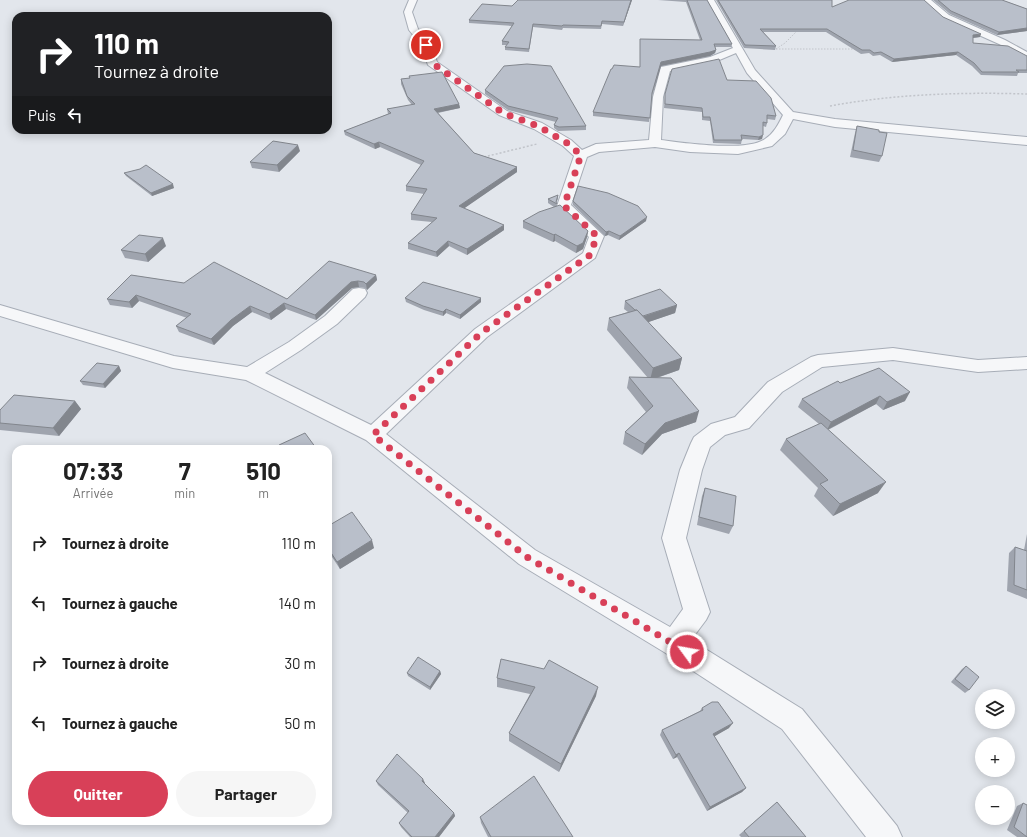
<!DOCTYPE html>
<html lang="fr">
<head>
<meta charset="utf-8">
<style>
	:root { --surface:#fff; --page:#f6f6f6; --text:#222; --muted:#767676; --accent:#d84058 }
	body { margin:0; font-family:Barlow,sans-serif; background:var(--page); color:var(--text); height:100vh; display:flex; flex-direction:column; font-size:15px; white-space:nowrap }
	* { box-sizing:border-box; margin:0 }
	p { font-size:13px; color:var(--muted) }
	.icon { flex:none; width:22px; height:22px; fill:none; stroke:currentColor; stroke-width:2; stroke-linecap:round; stroke-linejoin:round }
	.map { position:relative; flex:1; overflow:hidden }
	.details { position:absolute; left:12px; top:445px; width:320px; height:380px; display:flex; flex-direction:column; background:var(--surface); border-radius:12px; box-shadow:0 2px 10px #0003 }
	.details>* { flex:none }
	.guide { position:absolute; left:12px; top:12px; width:320px; height:122px; border-radius:12px; box-shadow:0 2px 10px #0003; background:#202124; color:#fff; overflow:hidden }
	.controls { position:absolute; left:975px; top:689px; display:grid; gap:8px }
	.controls a { display:grid; place-items:center; width:40px; height:40px; border-radius:50%; background:var(--surface); box-shadow:0 2px 10px #0003; font-size:20px }
	.pin { position:absolute; display:grid; place-items:center; width:34px; height:34px; color:#fff; margin:-17px; border:2px solid #fff; border-radius:50%; box-shadow:0 1px 4px #0007 }
	.me { position:absolute; width:44px; margin:-22px; rotate:302deg; stroke-linejoin:round; filter:drop-shadow(0 0 3px #0008) }
	.turn { display:flex; align-items:center; gap:14px; height:84px; padding:0 16px; font-size:18px }
	.turn .icon { width:52px; height:52px; stroke-width:2.5 }
	.turn b { display:block; font-size:28px; line-height:34px }
	.then { display:flex; align-items:center; height:38px; padding:0 16px; background:#0003; gap:8px; font-size:15px }
	.eta { display:flex; justify-content:space-evenly; align-items:center; height:68px; text-align:center }
	.eta b { font-size:24px; font-weight:700; line-height:28px }
	.cta { display:flex; gap:8px; margin-top:auto; padding:8px 16px }
	.cta a { flex:1; height:46px; border-radius:24px; background:var(--accent); color:#fff; font-size:16px; font-weight:700; line-height:46px; text-align:center }
	.cta a+a { background:var(--page); color:var(--text) }
	ul { padding:0; list-style:none }
	li { display:flex; align-items:center; gap:12px; height:60px; padding:0 16px }
	li div { flex:1 }
	li b { display:block; font-size:15px }
	li em { font-style:normal }
	.map>svg:first-child { display:block }
	.lines { fill:none; stroke-linecap:round; stroke-linejoin:round }
	.minor-casing { stroke:#a7adb7; stroke-width:2 }
	.path-far1 { stroke:#c1c4ca; stroke-width:1; stroke-dasharray:1.5 1.5; stroke-linecap:butt }
	.path { stroke:#c1c4ca; stroke-width:1.5; stroke-dasharray:2 2; stroke-linecap:butt }
	.minor { fill:#f6f7f9; fill-rule:evenodd }
	.wall { fill:#9fa4ae }
	.shaded-wall { fill:#82868d }
	.building { fill:#b9bfca; stroke:#82868d }
	.route { stroke:#d84058; stroke-width:7; stroke-dasharray:0 12.6 }
</style>
</head>
<body>
<div class="map">
<svg width="1027" height="837" viewBox="0 0 1027 837">
	<rect width="100%" height="100%" fill="#e2e6ec"/>
	<g class="lines">
		<defs>
			<g id="minor">
				<path d="M409,0H417L412,12L418,29L431,45L437,62L507,111L542,123L571,140L582,150L596,144L649,140L653,97L661,67L710,57L733,48L706,0H714L755,70L793,112L835,119L1027,137V145L835,127L793,119L785,134L772,146L738,154L690,152L655,147L599,152L587,157L571,205L604,236L595,258L487,337L386,434L535,550L670,627L683,609L662,538L680,470L691,443L694,437L711,424L735,417L768,382L811,357L818,355L893,348L978,360L1027,357V369L978,372L893,360L822,367L782,392L749,428L725,435L710,447L702,470L686,538L710,612L706,620L691,640L802,709L897,826L902,837H866L782,729L664,652L519,564L366,440L246,380L173,368L0,316V305L174,356L247,367L289,342L325,316L353,289L359,288L365,289L367,293L365,297L337,324L301,350L265,373L371,425L475,329L583,253L589,237L557,206L574,156L563,146L534,129L499,115L428,65L421,45L409,30L404,12ZM736,53L747,73L783,115C778,125 774,133 765,139C746,152 684,143 661,140L663,97L670,71L717,61Z"/>
				<path d="M922,0H931L949,15L1005,40L1027,52V59L999,44L943,19Z"/>
			</g>
		</defs>
		<!-- minor casing -->
		<use href="#minor" class="minor-casing"/>
		<!-- path-far1 -->
		<g class="path-far1">
			<path d="M773,49H856"/>
			<path d="M776,49L785,43L798,30"/>
		</g>
		<!-- path -->
		<g class="path">
			<path d="M830,106C895,94 961,92 1027,94"/>
			<path d="M484,157L537,144"/>
		</g>
		<!-- minor -->
		<use href="#minor" class="minor"/>
	</g>
	<!-- wall -->
	<g class="wall">
		<path d="M518,0H632L623,26L602,24L601,29L563,28L562,30L533,27L529,52L505,50V47L507,45H502V41L512,26L469,23V20L512,6Z"/>
		<path d="M658,0H707L732,44L731,47H715L716,50L715,53L710,56L661,66L652,96L649,122L593,116V112L640,67V39L700,40L686,2Z"/>
		<path d="M716,0H832V7L943,17L980,37L973,38V43L1027,56V73H1018L1017,76L981,75L972,66L956,55L892,62L880,55L873,56L869,53L861,54L826,32H763L776,46L775,50L744,48Z"/>
		<path d="M933,0H1002L1027,9V31L997,35L950,14Z"/>
		<path d="M409,76L459,104L460,108L438,113L474,153L517,167V172L464,208L504,230L467,255L449,246L437,257L408,249V243L432,222L411,220V214L424,194L406,191V186L421,165L380,147L375,149L345,135L344,131L388,114L387,109L412,105L408,100L401,84V79L410,78Z"/>
		<path d="M727,80L776,116L775,120L767,119V123L766,127L763,126L762,139L758,140L742,139L741,144L713,143L710,121L702,120V112L664,108L665,94Z"/>
		<path d="M485,90L586,126V130L558,131L554,128V125L556,122L508,110L485,94Z"/>
		<path d="M857,126L879,132L882,156L879,162L850,157L855,133Z"/>
		<path d="M300,151L279,172L252,168L250,162Z"/>
		<path d="M124,173L174,188L152,196L126,176Z"/>
		<path d="M558,195V199L556,203L557,206L588,231L587,237L583,249L576,253L555,241L553,242L523,228V221L554,207L548,203V199Z"/>
		<path d="M573,201L646,221L619,240L608,235L605,236L573,205Z"/>
		<path d="M166,246L148,262L125,258L121,250Z"/>
		<path d="M131,275L287,299L376,275L377,280L367,290L365,288L359,287L352,288L316,320L286,309L271,320L252,312L233,326L214,345L179,332L176,326L187,318L139,301L132,308L110,305L107,299Z"/>
		<path d="M405,298L481,302L460,319L446,313L443,316L424,310L406,302Z"/>
		<path d="M625,301L677,305L675,313L648,322L682,358L679,370L657,378L696,422L662,434L642,455L623,444L625,432L646,412L627,388L629,377L648,378L607,330L609,318L628,312L624,309Z"/>
		<path d="M119,366L121,371L105,388L83,385L80,381Z"/>
		<path d="M840,383L905,401L883,410L876,404L828,430L878,493L833,516L814,496L818,488L780,450L786,439L819,424L798,407L802,399Z"/>
		<path d="M75,401L81,409L59,436L0,430V410Z"/>
		<path d="M705,488L733,526L729,534L697,525L702,496Z"/>
		<path d="M328,526L374,548L340,569L328,551Z"/>
		<path d="M1027,534V599L1007,591L1009,553L1015,547L1024,550Z"/>
		<path d="M966,666L969,690L965,693L951,682L962,669Z"/>
		<path d="M440,671L441,674L430,690L408,676L407,673Z"/>
		<path d="M497,678L596,696L559,772L509,741V733L530,694L497,687Z"/>
		<path d="M702,708L729,728L714,736L746,788L742,792L707,811L677,757L673,759L660,735L662,730L700,711Z"/>
		<path d="M376,781L425,783L424,784L454,813L455,816L439,837H410L401,827L399,823L408,813L378,785Z"/>
		<path d="M777,802L806,837H741L739,835Z"/>
		<path d="M1023,803L1027,805V837H1017L1007,830L1017,806Z"/>
		<path d="M480,817L573,837H488L481,823Z"/>
	</g>
	<!-- shaded-wall -->
	<g class="shaded-wall">
		<path d="M631,0H632L623,26L624,22Z"/>
		<path d="M1027,28V31L997,35L999,32Z"/>
		<path d="M981,34L980,37L972,38L973,35Z"/>
		<path d="M716,50L715,53L710,56L661,66L652,97L661,62Z"/>
		<path d="M958,52L956,55L892,62L894,59Z"/>
		<path d="M459,104L460,108L435,113L434,109Z"/>
		<path d="M763,135L762,139L758,140L759,137Z"/>
		<path d="M379,142L380,147L375,149L374,144Z"/>
		<path d="M298,145L300,151L279,172L277,165Z"/>
		<path d="M517,167V172L459,212V206Z"/>
		<path d="M173,184L174,188L152,196L151,193Z"/>
		<path d="M647,217L646,221L619,240L620,236Z"/>
		<path d="M504,225V230L467,255V249Z"/>
		<path d="M588,231L587,237L583,249L576,253L577,246Z"/>
		<path d="M609,231L608,235L605,236L606,232Z"/>
		<path d="M555,234V241L553,242L554,235Z"/>
		<path d="M163,238L166,246L148,262L145,254Z"/>
		<path d="M448,241L449,246L437,257L436,252Z"/>
		<path d="M376,275L377,280L367,290L366,284Z"/>
		<path d="M358,281L359,287L352,288L316,320L315,315L351,282Z"/>
		<path d="M136,295L139,301L132,308L129,302Z"/>
		<path d="M481,298V302L460,319V315Z"/>
		<path d="M284,303L286,309L271,320L269,314Z"/>
		<path d="M677,305L675,313L640,325L642,317Z"/>
		<path d="M250,306L252,312L233,326L214,345L211,339L231,320Z"/>
		<path d="M446,309V313L443,316V312Z"/>
		<path d="M682,358L679,370L650,380L653,368Z"/>
		<path d="M119,366L121,371L105,388L103,384Z"/>
		<path d="M910,392L905,401L883,410L887,402Z"/>
		<path d="M880,396L876,404L827,430L831,422Z"/>
		<path d="M75,401L81,409L59,436L53,428Z"/>
		<path d="M699,411L696,422L662,434L642,455L645,444L665,423Z"/>
		<path d="M886,482L878,493L833,516L840,504Z"/>
		<path d="M372,540L374,548L340,569L337,562Z"/>
		<path d="M440,671L441,674L430,690V687Z"/>
		<path d="M598,687L596,696L559,772L561,764Z"/>
		<path d="M733,723L729,728L710,739L713,734Z"/>
		<path d="M679,753L677,757L673,759L676,755Z"/>
		<path d="M423,779L425,783L423,785L422,781Z"/>
		<path d="M746,788L742,792L707,811L710,807Z"/>
		<path d="M454,813L455,816L439,837H435Z"/>
	</g>
	<!-- building -->
	<g class="building">
		<path d="M518,0H631L624,22L602,21L601,26L563,25L562,26L533,24L529,49L505,47L509,42L502,41L514,23L469,20L482,4L512,6Z"/>
		<path d="M687,0H707L732,44H714L716,50L710,52L661,62L652,93L650,118L593,112L611,69H612L614,65L640,67V39L702,40Z"/>
		<path d="M718,0H832V7L849,0H924L943,17L981,34L973,35V43L1008,46L1027,56V70H1016L1019,72H982L974,63L958,52L894,59L881,52L874,53L870,50H862L827,29H760L776,46L745,45Z"/>
		<path d="M938,0H1002L1027,9V28L999,32L951,11Z"/>
		<path d="M719,59L727,80L756,81L771,98L776,116L767,115V123L763,122V135L759,137L741,135L742,140H714L710,117H703L702,108L665,104V94L672,69Z"/>
		<path d="M527,64L551,66L586,126L559,127L554,125L558,118L508,106L485,90L504,66Z"/>
		<path d="M442,72L459,104L434,109L474,153L517,167L459,206L504,225L467,249L448,241L436,252L408,243L437,218L411,214L427,189L406,186L424,161L379,142L374,144L344,131L391,113L387,109L415,104L407,96L401,79L410,78L409,76Z"/>
		<path d="M857,126L879,130V132L887,133L882,156L853,150Z"/>
		<path d="M273,141L298,145L277,165L250,162Z"/>
		<path d="M146,165L173,184L151,193L124,173L140,169Z"/>
		<path d="M578,186L608,193L638,206L647,217L620,236L609,231L606,232L573,201Z"/>
		<path d="M558,195L556,202L557,204L548,199Z"/>
		<path d="M560,205L588,231L583,243L577,246L555,234L554,235L523,221L539,212Z"/>
		<path d="M139,235L163,238L145,254L121,250Z"/>
		<path d="M329,261L376,275L366,284L364,282L358,281L351,282L315,315L284,303L269,314L250,306L231,320L211,339L176,326L191,314L136,295L129,302L107,299L131,275L184,283L214,262L287,299Z"/>
		<path d="M423,282L481,298L460,315L446,309L443,312L423,306L405,298Z"/>
		<path d="M660,289L677,305L643,316L637,310H635L625,301Z"/>
		<path d="M637,310L682,358L653,368L609,318Z"/>
		<path d="M97,363L119,366L103,384L80,381Z"/>
		<path d="M879,368L910,392L887,402L880,396L831,422L802,399L838,381L840,383Z"/>
		<path d="M629,377L671,378L699,411L665,423L645,444L625,432L653,406Z"/>
		<path d="M14,395L75,401L53,428L0,423V410Z"/>
		<path d="M821,423L886,482L840,504L820,484L828,480L786,439Z"/>
		<path d="M305,433L316,448L314,449H282L279,445Z"/>
		<path d="M705,488L736,496L733,526L699,517Z"/>
		<path d="M352,512L372,540L337,562L328,548V526Z"/>
		<path d="M1015,547L1027,551V590L1014,585Z"/>
		<path d="M418,657L440,671L430,687L407,673Z"/>
		<path d="M501,659L544,669L549,660L598,687L561,764L509,733L535,687L497,678Z"/>
		<path d="M966,666L979,677L969,690L955,679Z"/>
		<path d="M712,702H718L733,723L713,734L746,788L710,807L679,753L676,755L662,730L703,710L702,708Z"/>
		<path d="M397,754L423,779L422,781L454,813L435,837H412L399,823L409,811L376,781Z"/>
		<path d="M534,776L573,837H491L480,817Z"/>
		<path d="M777,802L806,837H749L744,831Z"/>
		<path d="M1023,803L1027,805V837L1014,827Z"/>
	</g>
	<g class="lines">
		<!-- route -->
		<path class="route" d="M426,45L432,63L503,113L538,126L567,143L581,155L564,206L597,236L590,255L481,333L373,435L527,557L687,652"/>
	</g>
</svg>
<div class="controls">
<a><svg class="icon" aria-label="layers" viewBox="0 0 24 24"><path d="M12 4l9 5-9 5-9-5zM3 14l9 5 9-5"/></svg></a>
<a>+</a>
<a>−</a>
</div>
<div class="pin" style="left:426px;top:45px;background:#d93025"><svg class="icon" aria-label="arrive" viewBox="0 0 24 24"><path d="M6 21V4h12l-3 4 3 4H6"/></svg></div>
<svg class="me" style="left:687px;top:652px" viewBox="-20 -20 40 40"><circle r="17" fill="#d84058" stroke="#fff" stroke-width="3"/><path d="M0-11L8 9 0 5-8 9z" fill="#fff"/></svg>
<div class="guide">
<div class="turn"><svg class="icon" aria-label="right" viewBox="0 0 24 24"><path d="M7 20v-9h11M14 6l5 5-5 5"/></svg><div><b>110 m</b>Tournez à droite</div></div>
<div class="then">Puis<svg class="icon" aria-label="left" viewBox="0 0 24 24"><path d="M17 20v-9H6M10 6l-5 5 5 5"/></svg></div>
</div>
<section class="details">
<div class="eta">
<div><b>07:33</b><p>Arrivée</p></div>
<div><b>7</b><p>min</p></div>
<div><b>510</b><p>m</p></div>
</div>
<ul>
<li><svg class="icon" aria-label="right" viewBox="0 0 24 24"><path d="M7 20v-9h11M14 6l5 5-5 5"/></svg><div><b>Tournez à droite</b></div><em>110 m</em></li>
<li><svg class="icon" aria-label="left" viewBox="0 0 24 24"><path d="M17 20v-9H6M10 6l-5 5 5 5"/></svg><div><b>Tournez à gauche</b></div><em>140 m</em></li>
<li><svg class="icon" aria-label="right" viewBox="0 0 24 24"><path d="M7 20v-9h11M14 6l5 5-5 5"/></svg><div><b>Tournez à droite</b></div><em>30 m</em></li>
<li><svg class="icon" aria-label="left" viewBox="0 0 24 24"><path d="M17 20v-9H6M10 6l-5 5 5 5"/></svg><div><b>Tournez à gauche</b></div><em>50 m</em></li>
</ul>
<div class="cta"><a>Quitter</a><a>Partager</a></div>
</section>
</div>
</body>
</html>
